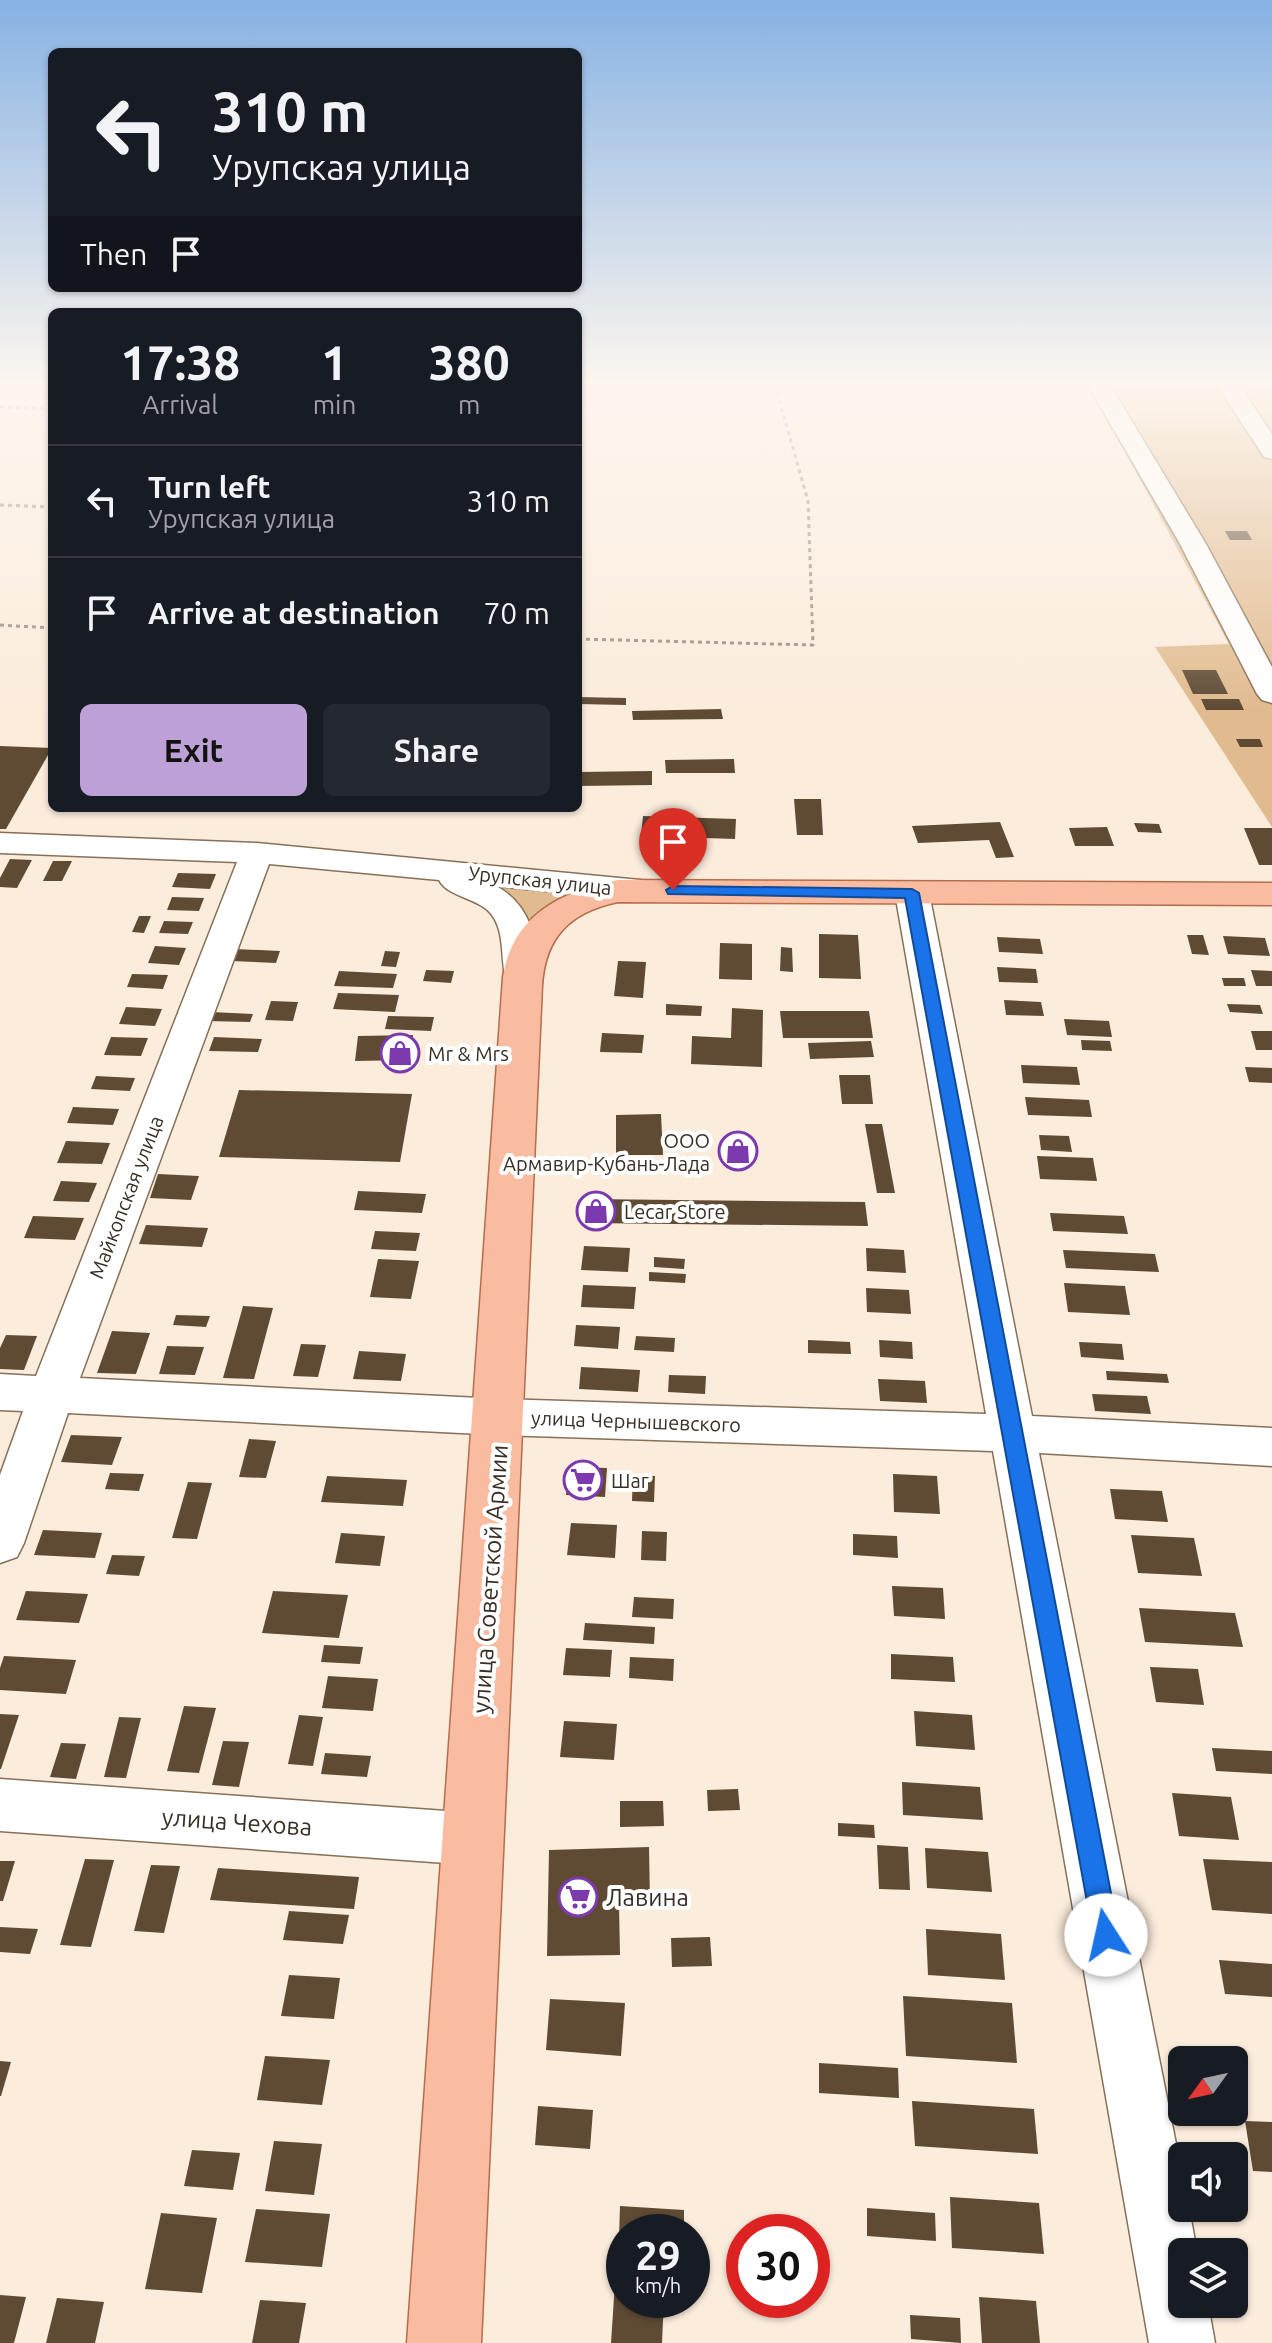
<!DOCTYPE html>
<html lang="en">
<head>
<meta charset="utf-8">
<style>
	:root { --surface:#171b24; --page:#242831; --text:#f1f3f6; --muted:#9ea1a6; --line:#363941; --accent:#bca0d6 }
	body { margin:0; font-family:Ubuntu,sans-serif; background:var(--page); color:var(--text); height:100vh; display:flex; flex-direction:column; font-size:30px; white-space:nowrap }
	* { box-sizing:border-box; margin:0 }
	p { font-size:26px; color:var(--muted) }
	.icon { flex:none; width:44px; height:44px; fill:none; stroke:currentColor; stroke-width:2; stroke-linecap:round; stroke-linejoin:round }
	.map { position:relative; flex:1; overflow:hidden }
	.panel { position:absolute; left:48px; top:308px; width:534px; height:504px; display:flex; flex-direction:column; background:var(--surface); border-radius:12px; box-shadow:0 2px 6px #0004 }
	.panel>* { flex:none }
	.guide { position:absolute; left:48px; top:48px; width:534px; height:244px; border-radius:12px; box-shadow:0 2px 6px #0004; background:#171b24; color:var(--text); overflow:hidden }
	.needle { width:52px; rotate:237deg }
	.fabs { position:absolute; left:1168px; top:2046px; display:grid; gap:16px }
	.fabs a { display:grid; place-items:center; width:80px; height:80px; border-radius:12px; background:var(--surface); box-shadow:0 2px 6px #0004; font-size:40px }
	.speed { position:absolute; left:606px; top:2214px; display:flex; gap:16px; font-size:40px; font-weight:700; text-align:center }
	.speed>* { display:grid; place-content:center; width:104px; height:104px; border-radius:50%; background:var(--surface); box-shadow:0 2px 6px #0004; line-height:1 }
	.speed small { font-size:20px; font-weight:400 }
	.speed .limit { border:12px solid #d22; background:#fff; color:#111 }
	.pin { position:absolute; display:grid; place-items:center; width:68px; height:68px; color:#fff; margin:-82px -34px; border-radius:50% 50% 50% 0; rotate:-45deg; box-shadow:0 0 8px #0007 }
	.pin .icon { rotate:45deg }
	.me { position:absolute; width:88px; margin:-44px; rotate:350deg; stroke-linejoin:round; filter:drop-shadow(0 0 6px #0008) }
	.turn { display:flex; align-items:center; gap:28px; height:168px; padding:0 32px; font-size:36px }
	.turn .icon { width:104px; height:104px; stroke-width:2.5 }
	.turn b { display:block; font-size:56px; line-height:68px }
	.then { display:flex; align-items:center; height:76px; padding:0 32px; background:#0003; gap:16px; font-size:30px }
	.eta { display:flex; justify-content:space-evenly; align-items:center; height:136px; text-align:center }
	.eta b { font-size:48px; font-weight:700; line-height:56px }
	.primary-button { display:flex; gap:16px; margin-top:auto; padding:16px 32px }
	.primary-button a { flex:1; height:92px; border-radius:12px; background:var(--accent); color:#111; font-size:32px; font-weight:700; line-height:92px; text-align:center }
	.primary-button a+a { background:var(--page); color:var(--text) }
	ul { padding:0; list-style:none }
	li { display:flex; align-items:center; gap:24px; height:112px; padding:0 32px; border-top:2px solid var(--line) }
	li div { flex:1 }
	li b { display:block; font-size:30px }
	li em { font-style:normal }
	.map>svg:first-child { display:block }
	.green { fill:#e1bb90 }
	.building { fill:#5f4b34 }
	.lines { fill:none; stroke-linecap:round; stroke-linejoin:round }
	.minor-casing { stroke:#867058; stroke-width:3 }
	.major-casing { stroke:#b46d4d; stroke-width:3 }
	.path { stroke:#95887b; stroke-width:3; stroke-dasharray:4 4; stroke-linecap:butt }
	.minor { fill:#fff; fill-rule:evenodd }
	.major { fill:#fabca1; fill-rule:evenodd }
	.route { fill:#1a73e8; stroke:#114b97; stroke-width:2 }
	.labels { text-anchor:middle; dominant-baseline:central; stroke-width:8; stroke-linejoin:round; paint-order:stroke }
	.street-label { font-size:20px; fill:#392f25; stroke:#fff }
	.poi-label { font-size:20px; fill:#392f25; stroke:#fff; text-anchor:start }
	.near-street-label { font-size:24px; fill:#392f25; stroke:#fff }
	.near-poi-label { font-size:24px; fill:#392f25; stroke:#fff; text-anchor:start }
</style>
</head>
<body>
<div class="map">
<svg width="1272" height="2343" viewBox="0 0 1272 2343">
	<rect width="100%" height="100%" fill="#fbecdc"/>
	<!-- green -->
	<g class="green">
		<path d="M1087,382H1272V827L1155,647L1229,644Z"/>
		<path d="M489,882L572,893L548,907L528,924C523,902 507,892 489,882Z"/>
	</g>
	<!-- building -->
	<g class="building">
		<path d="M1225,531H1247L1252,540H1230Z"/>
		<path d="M1182,670H1216L1228,694H1193Z"/>
		<path d="M578,697L626,698V705L578,704Z"/>
		<path d="M1201,699H1239L1244,710H1206Z"/>
		<path d="M721,709L723,719L633,720L632,711Z"/>
		<path d="M1236,739H1260L1263,747H1240Z"/>
		<path d="M0,746L52,748L6,829H0Z"/>
		<path d="M734,759L735,773H666L665,760Z"/>
		<path d="M652,771V785L578,786V772Z"/>
		<path d="M794,799H821L823,835H797Z"/>
		<path d="M643,816L736,819L735,839L641,836Z"/>
		<path d="M1000,822L1014,857L996,858L989,840L918,843L912,826Z"/>
		<path d="M1134,823L1159,824L1162,833L1138,832Z"/>
		<path d="M1107,827L1114,846H1075L1069,828Z"/>
		<path d="M1244,828H1272V865H1259Z"/>
		<path d="M10,859L32,860L17,888L0,887V878Z"/>
		<path d="M53,861H72L62,881H43Z"/>
		<path d="M178,873L216,874L210,889L172,887Z"/>
		<path d="M172,897L204,898L199,911L167,910Z"/>
		<path d="M139,916H151L144,933L132,932Z"/>
		<path d="M164,921L193,922L188,934L159,933Z"/>
		<path d="M819,934L858,935L861,979L819,978Z"/>
		<path d="M1187,935H1203L1209,955L1192,954Z"/>
		<path d="M1223,936L1265,938L1270,956L1228,954Z"/>
		<path d="M997,937L1040,939L1043,954L999,952Z"/>
		<path d="M720,943L752,944V980L719,979Z"/>
		<path d="M155,946L186,948L179,965L148,963Z"/>
		<path d="M781,947L792,948L793,972L780,971Z"/>
		<path d="M235,949L280,951L276,963L231,961Z"/>
		<path d="M385,951L400,952L396,967L381,966Z"/>
		<path d="M618,961L646,962L643,998L614,996Z"/>
		<path d="M997,967L1036,969L1038,983L999,982Z"/>
		<path d="M426,970L454,971L451,983L423,981Z"/>
		<path d="M1251,970L1272,971V986H1256Z"/>
		<path d="M339,971L397,974L393,988L334,986Z"/>
		<path d="M132,974L168,975L163,989L127,987Z"/>
		<path d="M1222,978H1244L1246,986H1224Z"/>
		<path d="M338,993L399,995L395,1012L333,1009Z"/>
		<path d="M1004,1000L1041,1002L1044,1016L1006,1015Z"/>
		<path d="M271,1001L298,1002L293,1021L265,1020Z"/>
		<path d="M666,1004L702,1006L701,1016L666,1015Z"/>
		<path d="M1227,1004L1260,1005L1263,1014L1230,1012Z"/>
		<path d="M126,1007L162,1009L155,1026L119,1024Z"/>
		<path d="M732,1008L763,1010L762,1067L691,1064L692,1036L731,1038Z"/>
		<path d="M780,1011H869L873,1038H783Z"/>
		<path d="M211,1012L253,1014L250,1022L207,1021Z"/>
		<path d="M388,1016L434,1017L431,1031L385,1029Z"/>
		<path d="M1064,1019L1109,1021L1112,1037L1067,1035Z"/>
		<path d="M1251,1031H1272V1050H1256Z"/>
		<path d="M602,1033L644,1035L642,1053L600,1052Z"/>
		<path d="M413,1035L411,1060L355,1061L358,1036Z"/>
		<path d="M111,1037L148,1038L141,1056L104,1055Z"/>
		<path d="M214,1037L262,1039L258,1052L209,1051Z"/>
		<path d="M1081,1040L1110,1041L1112,1051L1082,1050Z"/>
		<path d="M871,1041L874,1057L810,1059L808,1043Z"/>
		<path d="M1021,1065L1077,1067L1080,1085L1023,1083Z"/>
		<path d="M1245,1067L1272,1068V1083L1249,1082Z"/>
		<path d="M839,1075H870L873,1104H842Z"/>
		<path d="M96,1076L135,1078L130,1091L91,1089Z"/>
		<path d="M239,1090L412,1094L400,1162L219,1157Z"/>
		<path d="M1025,1097L1089,1100L1092,1117L1028,1115Z"/>
		<path d="M73,1107L119,1109L113,1125L67,1123Z"/>
		<path d="M661,1114L663,1155H616V1115Z"/>
		<path d="M865,1124H882L895,1193H877Z"/>
		<path d="M1039,1135L1069,1136L1072,1152L1041,1150Z"/>
		<path d="M66,1141L110,1143L102,1164L57,1163Z"/>
		<path d="M1037,1156L1093,1158L1097,1181L1040,1179Z"/>
		<path d="M158,1174L199,1176L191,1200L150,1198Z"/>
		<path d="M61,1181L97,1183L89,1202L53,1201Z"/>
		<path d="M358,1191L426,1194L422,1213L354,1210Z"/>
		<path d="M588,1199L865,1202L868,1226L587,1223Z"/>
		<path d="M1050,1213L1124,1216L1128,1234L1053,1231Z"/>
		<path d="M33,1216L84,1218L75,1240L24,1238Z"/>
		<path d="M146,1225L208,1228L202,1247L139,1244Z"/>
		<path d="M375,1231L420,1233L416,1251L371,1249Z"/>
		<path d="M584,1246L630,1248L628,1272L581,1270Z"/>
		<path d="M866,1248L904,1250L906,1273L867,1271Z"/>
		<path d="M1063,1250L1155,1254L1159,1272L1066,1268Z"/>
		<path d="M654,1257L685,1259L684,1269L654,1267Z"/>
		<path d="M378,1259L419,1261L411,1299L370,1297Z"/>
		<path d="M649,1272L686,1274L685,1283L649,1281Z"/>
		<path d="M1064,1283L1125,1286L1130,1315L1068,1312Z"/>
		<path d="M583,1285L636,1287L634,1309L581,1307Z"/>
		<path d="M866,1288L909,1290L911,1314L867,1312Z"/>
		<path d="M243,1306L273,1308L254,1379L223,1378Z"/>
		<path d="M176,1315L210,1316L206,1327L173,1325Z"/>
		<path d="M576,1325L620,1327L618,1349L574,1346Z"/>
		<path d="M112,1331L150,1333L136,1374L97,1373Z"/>
		<path d="M6,1335L37,1336L24,1370L0,1369V1348Z"/>
		<path d="M636,1336L675,1338L674,1352L634,1350Z"/>
		<path d="M808,1340L850,1342L851,1354L808,1353Z"/>
		<path d="M879,1340L912,1342L913,1359L880,1357Z"/>
		<path d="M1079,1342L1122,1344L1124,1360L1081,1357Z"/>
		<path d="M301,1344L326,1345L318,1377L293,1376Z"/>
		<path d="M167,1346L204,1347L195,1375L159,1374Z"/>
		<path d="M359,1351L406,1354L401,1381L353,1379Z"/>
		<path d="M581,1367L640,1370L638,1392L579,1389Z"/>
		<path d="M1106,1371L1167,1374L1169,1383L1107,1380Z"/>
		<path d="M669,1375L706,1376L705,1394L668,1392Z"/>
		<path d="M878,1379L925,1381L927,1403L880,1401Z"/>
		<path d="M1092,1394L1147,1396L1151,1414L1095,1411Z"/>
		<path d="M71,1435L122,1437L112,1465L61,1462Z"/>
		<path d="M249,1439L276,1441L266,1478L239,1477Z"/>
		<path d="M569,1467L607,1468L605,1497L566,1495Z"/>
		<path d="M110,1473L144,1474L139,1491L105,1489Z"/>
		<path d="M893,1474L937,1476L940,1514L894,1512Z"/>
		<path d="M633,1475L655,1476L654,1502L632,1501Z"/>
		<path d="M327,1476L407,1480L403,1506L321,1502Z"/>
		<path d="M188,1482L212,1483L197,1539L172,1538Z"/>
		<path d="M1110,1489L1162,1491L1168,1522L1115,1519Z"/>
		<path d="M571,1523L617,1525L615,1558L567,1555Z"/>
		<path d="M43,1530L102,1533L95,1558L34,1555Z"/>
		<path d="M642,1531L667,1532L666,1561L641,1560Z"/>
		<path d="M341,1533L385,1536L380,1566L335,1563Z"/>
		<path d="M853,1534L897,1536L898,1558L853,1555Z"/>
		<path d="M1131,1535L1194,1538L1202,1576L1138,1573Z"/>
		<path d="M112,1555L145,1556L139,1576L106,1574Z"/>
		<path d="M892,1586L943,1588L945,1619L894,1616Z"/>
		<path d="M26,1591L88,1594L79,1623L16,1620Z"/>
		<path d="M273,1591L348,1595L339,1638L262,1633Z"/>
		<path d="M634,1597L674,1599L673,1619L632,1617Z"/>
		<path d="M1139,1608L1235,1613L1243,1647L1145,1642Z"/>
		<path d="M585,1623L655,1627L654,1644L583,1640Z"/>
		<path d="M324,1645L363,1647L360,1664L321,1662Z"/>
		<path d="M566,1648L612,1650L610,1677L563,1675Z"/>
		<path d="M891,1654L953,1657L955,1682L891,1679Z"/>
		<path d="M4,1656L76,1660L66,1694L0,1690V1668Z"/>
		<path d="M630,1657L674,1659L673,1681L629,1678Z"/>
		<path d="M1150,1667L1198,1669L1204,1705L1156,1702Z"/>
		<path d="M328,1676L378,1679L373,1711L322,1708Z"/>
		<path d="M184,1706L216,1708L199,1773L167,1771Z"/>
		<path d="M914,1711L972,1715L975,1750L916,1746Z"/>
		<path d="M0,1714L19,1715L1,1769H0Z"/>
		<path d="M299,1715L323,1717L313,1766L288,1764Z"/>
		<path d="M119,1717L141,1718L126,1778L104,1777Z"/>
		<path d="M564,1721L617,1724L614,1760L560,1757Z"/>
		<path d="M223,1741L249,1742L239,1787L212,1785Z"/>
		<path d="M61,1743L86,1744L76,1779L50,1777Z"/>
		<path d="M1212,1748L1272,1751V1774L1216,1771Z"/>
		<path d="M325,1753L371,1756L367,1777L321,1774Z"/>
		<path d="M902,1782L980,1787L983,1820L903,1815Z"/>
		<path d="M738,1789L740,1810L708,1811L707,1790Z"/>
		<path d="M1172,1793L1231,1797L1239,1840L1179,1836Z"/>
		<path d="M620,1801H663L664,1826L620,1827Z"/>
		<path d="M838,1823L874,1825L875,1838L838,1836Z"/>
		<path d="M877,1845L908,1847L910,1890L879,1889Z"/>
		<path d="M649,1847L650,1904L619,1905L620,1955L547,1956L549,1850Z"/>
		<path d="M925,1848L988,1852L992,1892L927,1888Z"/>
		<path d="M85,1859L114,1860L91,1947L60,1945Z"/>
		<path d="M1203,1859L1272,1862V1914L1212,1910Z"/>
		<path d="M0,1861H15L3,1901H0Z"/>
		<path d="M151,1865L180,1866L164,1933L134,1931Z"/>
		<path d="M218,1868L359,1877L354,1909L210,1900Z"/>
		<path d="M289,1911L349,1915L343,1944L283,1940Z"/>
		<path d="M0,1927L38,1929L30,1954L0,1952Z"/>
		<path d="M926,1929L1001,1934L1005,1980L928,1975Z"/>
		<path d="M710,1937L712,1966L672,1967L671,1938Z"/>
		<path d="M1219,1960L1272,1964V1997L1225,1994Z"/>
		<path d="M289,1975L340,1978L334,2019L281,2016Z"/>
		<path d="M903,1996L1012,2003L1017,2063L906,2056Z"/>
		<path d="M550,1999L625,2003L621,2056L546,2050Z"/>
		<path d="M265,2056L330,2060L322,2105L257,2100Z"/>
		<path d="M0,2061L11,2062L1,2096H0Z"/>
		<path d="M819,2063L898,2068L899,2098L819,2093Z"/>
		<path d="M912,2101L1034,2109L1038,2154L915,2146Z"/>
		<path d="M538,2106L593,2110L590,2149L535,2145Z"/>
		<path d="M1245,2121L1272,2122V2172L1253,2171Z"/>
		<path d="M274,2141L322,2144L314,2195L265,2191Z"/>
		<path d="M192,2150L240,2153L233,2190L184,2186Z"/>
		<path d="M950,2197L1039,2203L1044,2254L952,2248Z"/>
		<path d="M620,2206L684,2210V2232H624V2238H619Z"/>
		<path d="M867,2208L935,2213L936,2241L867,2236Z"/>
		<path d="M256,2209L330,2214L322,2267L245,2262Z"/>
		<path d="M161,2213L217,2218L202,2293L145,2289Z"/>
		<path d="M617,2252H624V2300H664L662,2343H611Z"/>
		<path d="M0,2295L26,2297L14,2343H0Z"/>
		<path d="M979,2297L1036,2301L1040,2343H982Z"/>
		<path d="M57,2298L104,2302L95,2343H46Z"/>
		<path d="M260,2300L306,2303L299,2343H252Z"/>
		<path d="M910,2315L960,2318L961,2343L911,2339Z"/>
	</g>
	<g class="lines">
		<defs>
			<g id="minor">
				<path d="M1086,382H1108L1206,544L1272,667V703L1262,700L1257,694L1180,544Z"/>
				<path d="M1215,382H1237L1272,434V459L1264,457Z"/>
				<path d="M0,833L257,843L640,880L652,883L657,890L652,897L640,900L496,886C533,906 537,944 542,982L537,990L524,993L511,990C498,969 507,940 494,918C482,897 449,899 439,880L269,864L80,1378L500,1399L986,1414L895,893L900,886L912,883L924,886L929,893L1032,1416L1272,1428V1466L1039,1453L1182,2174V2208H1189L1197,2252H1182V2304H1208L1215,2343H1149L993,1451L500,1435L68,1413L24,1543L17,1557L0,1563V1475L23,1411L0,1410V1374L36,1376L237,862L0,853Z"/>
				<path d="M0,1779L474,1813L494,1820L502,1839L494,1858L474,1865L0,1831Z"/>
			</g>
			<path id="major" d="M618,880L1272,883V905L618,902C570,912 545,937 542,986L481,2343H407L503,977C512,915 562,891 618,880Z"/>
		</defs>
		<!-- minor casing -->
		<use href="#minor" class="minor-casing"/>
		<!-- major casing -->
		<use href="#major" class="major-casing"/>
		<!-- path -->
		<g class="path">
			<path d="M0,407L52,409"/>
			<path d="M0,505L52,507"/>
			<path d="M0,625L52,628"/>
			<path d="M578,639L813,645L808,501L774,382"/>
		</g>
		<!-- minor -->
		<use href="#minor" class="minor"/>
		<!-- major -->
		<use href="#major" class="major"/>
	</g>
	<!-- sky -->
	<linearGradient id="sky" x2="0" y2="1"><stop stop-color="#87b2e4"/><stop offset="0.54" stop-color="#fdf6ef"/><stop offset="1" stop-color="#fdf6ef" stop-opacity="0"/></linearGradient>
	<rect width="1272" height="710" fill="url(#sky)"/>
	<!-- route -->
	<path class="route" d="M673,886L912,889L919,893L1119,1935L1115,1944L1106,1948L1097,1944L1093,1935L905,898L668,894L666,890Z"/>
	<!-- icons -->
	<defs>
		<symbol id="shop-ring" viewBox="-11 -11 22 22"><circle r="9.5" fill="#fff" stroke="#7c3aae" stroke-width="1.5"/><path d="M-5-2.5h2.3a2.7 3.5 0 0 1 5.4 0H5L5.5 6h-11ZM-1.5-2.5h3a1.5 2.3 0 0 0-3 0Z" fill="#7c3aae"/></symbol>
		<symbol id="supermarket-ring" viewBox="-11 -11 22 22"><circle r="9.5" fill="#fff" stroke="#7c3aae" stroke-width="1.5"/><path d="M-6-5.5h2.5l.6 2H6L4.5 2H-2.5L-4.4-4H-6ZM-1.5 3.2a1.3 1.3 0 1 0 .1 0ZM3 3.2a1.3 1.3 0 1 0 .1 0Z" fill="#7c3aae"/></symbol>
	</defs>
	<g fill-rule="evenodd">
		<use href="#shop-ring" x="378" y="1031" width="44" height="44"/>
		<use href="#shop-ring" x="716" y="1129" width="44" height="44"/>
		<use href="#shop-ring" x="574" y="1189" width="44" height="44"/>
		<use href="#supermarket-ring" x="561" y="1458" width="44" height="44"/>
		<use href="#supermarket-ring" x="556" y="1875" width="44" height="44"/>
	</g>
	<g class="labels">
		<!-- street labels -->
		<g class="street-label">
			<text transform="translate(540 880) rotate(6)">Урупская улица</text>
			<text transform="translate(126 1197) rotate(-69)">Майкопская улица</text>
			<text transform="translate(636 1421) rotate(2)">улица Чернышевского</text>
		</g>
		<!-- poi labels -->
		<g class="poi-label">
			<text x="428" y="1053">Mr &amp; Mrs</text>
			<text x="710" y="1140" text-anchor="end">ООО<tspan x="710" dy="23">Армавир-Кубань-Лада</tspan></text>
			<text x="624" y="1211">Lecar Store</text>
			<text x="611" y="1480">Шаг</text>
		</g>
		<!-- near-street labels -->
		<g class="near-street-label">
			<text transform="translate(490 1579) rotate(-86)">улица Советской Армии</text>
			<text transform="translate(237 1822) rotate(4)">улица Чехова</text>
		</g>
		<!-- near-poi labels -->
		<g class="near-poi-label">
			<text x="606" y="1897">Лавина</text>
		</g>
	</g>
</svg>
<div class="fabs">
<a><svg class="needle" viewBox="-14 -14 28 28"><path d="M0-13l5 13h-10z" fill="#e53935"/><path d="M0 13l5-13h-10z" fill="#9ea1a6"/></svg></a>
<a><svg class="icon" aria-label="sound" viewBox="0 0 24 24"><path d="M4 9h4l5-4v14l-5-4H4zM17 9q2 3 0 6"/></svg></a>
<a><svg class="icon" aria-label="layers" viewBox="0 0 24 24"><path d="M12 4l9 5-9 5-9-5zM3 14l9 5 9-5"/></svg></a>
</div>
<div class="speed"><div>29<small>km/h</small></div><div class="limit">30</div></div>
<div class="pin" style="left:673px;top:890px;background:#d93025"><svg class="icon" aria-label="arrive" viewBox="0 0 24 24"><path d="M6 21V4h12l-3 4 3 4H6"/></svg></div>
<svg class="me" style="left:1106px;top:1935px" viewBox="-20 -20 40 40"><circle r="19" fill="#fff"/><path d="M0-13L10 11 0 6-10 11z" fill="#1a73e8"/></svg>
<div class="guide">
<div class="turn"><svg class="icon" aria-label="left" viewBox="0 0 24 24"><path d="M17 20v-9H6M10 6l-5 5 5 5"/></svg><div><b>310 m</b>Урупская улица</div></div>
<div class="then">Then<svg class="icon" aria-label="arrive" viewBox="0 0 24 24"><path d="M6 21V4h12l-3 4 3 4H6"/></svg></div>
</div>
<section class="panel">
<div class="eta">
<div><b>17:38</b><p>Arrival</p></div>
<div><b>1</b><p>min</p></div>
<div><b>380</b><p>m</p></div>
</div>
<ul>
<li><svg class="icon" aria-label="left" viewBox="0 0 24 24"><path d="M17 20v-9H6M10 6l-5 5 5 5"/></svg><div><b>Turn left</b><p>Урупская улица</p></div><em>310 m</em></li>
<li><svg class="icon" aria-label="arrive" viewBox="0 0 24 24"><path d="M6 21V4h12l-3 4 3 4H6"/></svg><div><b>Arrive at destination</b></div><em>70 m</em></li>
</ul>
<div class="primary-button"><a>Exit</a><a>Share</a></div>
</section>
</div>
</body>
</html>
